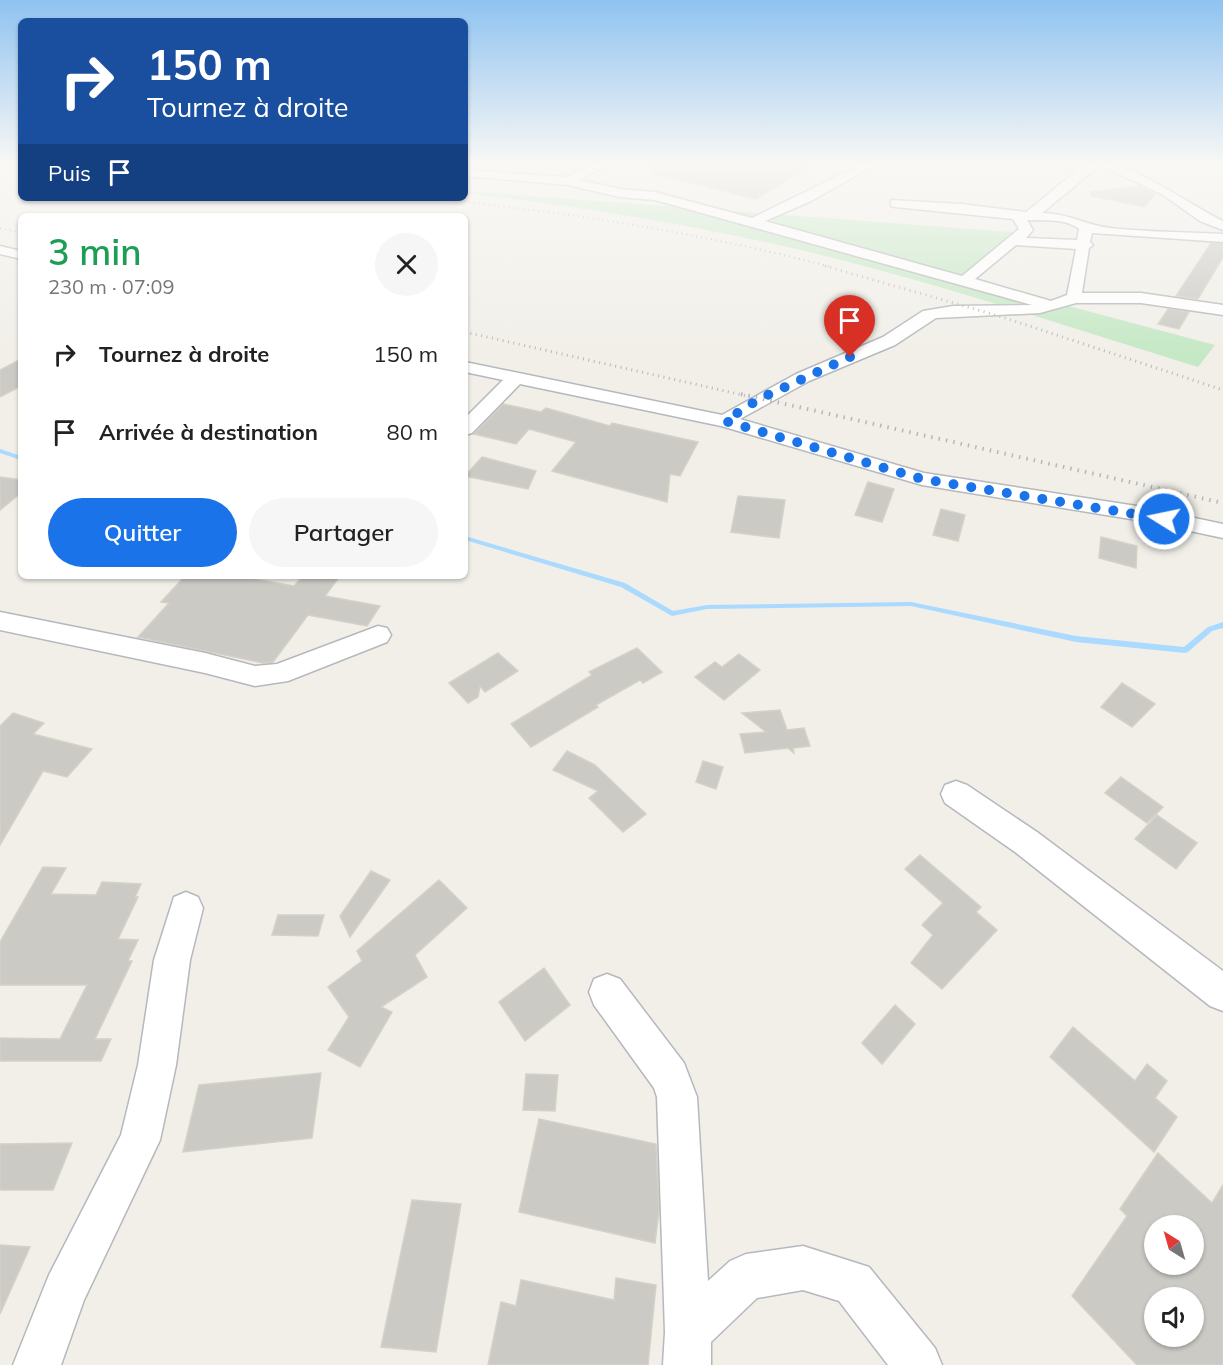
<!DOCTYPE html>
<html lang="fr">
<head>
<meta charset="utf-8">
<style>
	:root { --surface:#fff; --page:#f6f6f6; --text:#222; --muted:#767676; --accent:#1a73e8 }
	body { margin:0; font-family:Mulish,sans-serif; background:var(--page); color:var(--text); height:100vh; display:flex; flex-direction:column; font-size:22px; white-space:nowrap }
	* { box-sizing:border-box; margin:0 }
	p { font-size:20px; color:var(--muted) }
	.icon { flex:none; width:33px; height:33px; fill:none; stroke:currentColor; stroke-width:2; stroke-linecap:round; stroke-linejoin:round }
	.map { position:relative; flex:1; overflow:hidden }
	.details { position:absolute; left:18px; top:213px; width:450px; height:366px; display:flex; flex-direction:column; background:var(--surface); border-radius:9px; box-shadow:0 2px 4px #0004 }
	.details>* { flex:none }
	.hud { position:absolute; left:18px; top:18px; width:450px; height:183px; border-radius:9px; box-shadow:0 2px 4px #0004; background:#1a4fa0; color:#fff; overflow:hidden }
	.needle { width:39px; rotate:323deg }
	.controls { position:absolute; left:1144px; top:1215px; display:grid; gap:12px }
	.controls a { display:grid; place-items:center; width:60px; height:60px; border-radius:50%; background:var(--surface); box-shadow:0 2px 4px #0004; font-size:30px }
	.pin { position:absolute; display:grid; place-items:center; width:51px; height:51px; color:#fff; margin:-62px -26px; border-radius:50% 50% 50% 0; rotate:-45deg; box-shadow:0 0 6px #0007 }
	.pin .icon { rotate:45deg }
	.me { position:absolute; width:66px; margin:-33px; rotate:280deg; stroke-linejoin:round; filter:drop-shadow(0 0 4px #0008) }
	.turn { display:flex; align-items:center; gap:21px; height:126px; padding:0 30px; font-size:27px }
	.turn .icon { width:78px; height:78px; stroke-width:2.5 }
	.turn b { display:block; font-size:42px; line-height:51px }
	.then { display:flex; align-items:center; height:57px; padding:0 30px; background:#0003; gap:12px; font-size:22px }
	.round { display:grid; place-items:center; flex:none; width:63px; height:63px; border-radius:32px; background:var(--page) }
	.head { display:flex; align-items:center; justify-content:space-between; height:102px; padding:0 30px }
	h1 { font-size:36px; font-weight:600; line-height:45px; color:#1e9e55 }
	.action { display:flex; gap:12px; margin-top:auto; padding:12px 30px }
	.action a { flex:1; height:69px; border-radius:36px; background:var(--accent); color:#fff; font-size:24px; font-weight:600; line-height:69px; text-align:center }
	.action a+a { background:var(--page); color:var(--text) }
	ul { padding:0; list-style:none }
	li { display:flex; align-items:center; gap:18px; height:78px; padding:0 30px }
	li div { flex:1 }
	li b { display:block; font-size:22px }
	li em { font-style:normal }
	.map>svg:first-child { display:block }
	.green { fill:#c5e8c5 }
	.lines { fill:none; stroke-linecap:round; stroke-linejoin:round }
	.stream { fill:#aadaff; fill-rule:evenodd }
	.building { fill:#cccac5; stroke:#d6d1c6; stroke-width:1.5; fill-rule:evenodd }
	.minor-casing { stroke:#b5b8bc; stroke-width:3 }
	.minor { fill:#fff; fill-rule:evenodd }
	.rail-far2 { stroke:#b6b7b8; stroke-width:2; stroke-dasharray:1 4; stroke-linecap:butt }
	.rail-far1 { stroke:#b6b7b8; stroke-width:3; stroke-dasharray:1 4.5; stroke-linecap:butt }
	.rail { stroke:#b6b7b8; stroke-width:4; stroke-dasharray:1.5 6; stroke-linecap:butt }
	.route { stroke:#1a73e8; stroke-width:10; stroke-dasharray:0 18 }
</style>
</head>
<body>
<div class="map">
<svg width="1223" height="1365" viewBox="0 0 1223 1365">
	<rect width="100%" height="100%" fill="#f1efe8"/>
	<!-- green -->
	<path class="green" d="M465,191L1026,233L975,281L1215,345L1198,367C1059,324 920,277 779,245C675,222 571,205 465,193Z"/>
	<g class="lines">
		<!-- stream -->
		<g class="stream">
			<path d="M0,449L21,456V460L0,453Z"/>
			<path d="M465,536L625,583L673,611L707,605L911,602L1076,636L1184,647L1208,627L1223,622V628L1212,631L1188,652L1185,653L1076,642L911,606L707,609L672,616L621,587L465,540Z"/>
		</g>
	</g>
	<!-- building -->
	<g class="building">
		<path d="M651,165H812L756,199L650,173Z"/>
		<path d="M1140,186L1155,194L1144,207L1091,196V192Z"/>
		<path d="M1211,243L1223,244V257L1198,299L1176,296Z"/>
		<path d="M1168,309L1189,312L1179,329L1158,324Z"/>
		<path d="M21,359V386L0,397V370Z"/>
		<path d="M503,404L541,412L546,408L610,426L612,423L698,442L680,476L670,474L667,502L552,471L576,442L529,429L516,444L474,434Z"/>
		<path d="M482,457L536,471L528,489L465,476Z"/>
		<path d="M0,477L21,480V493L0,510Z"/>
		<path d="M868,482L894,489L882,522L855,515Z"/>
		<path d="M738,496L785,500L779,538L731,532Z"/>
		<path d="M941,509L965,515L958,541L933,535Z"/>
		<path d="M1101,537L1137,546L1136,568L1099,558Z"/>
		<path d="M185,576H237L294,586L303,576H340L325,596L380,606L367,626L308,615L273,662L263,663L138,637L169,603L161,602Z"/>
		<path d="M637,648L662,672L643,683L640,680L596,705L598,707L531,747L511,724L592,675L589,672Z"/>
		<path d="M498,653L518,671L485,692L480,686L478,697L468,703L449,683Z"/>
		<path d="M739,654L760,670L724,700L695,677L715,662L722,667Z"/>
		<path d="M1122,683L1155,704L1132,727L1101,707Z"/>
		<path d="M780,710L787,730L804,728L810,746L793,748L794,753L788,748L745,753L740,734L766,732L742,713Z"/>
		<path d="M13,713L44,723L33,734L92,749L67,777L43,771L0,845V726Z"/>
		<path d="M567,751L595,765L646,814L623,832L589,798L598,791L553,770Z"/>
		<path d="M703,761L723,767L716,789L696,782Z"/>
		<path d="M1121,777L1163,807L1147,823L1105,793Z"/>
		<path d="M1157,815L1197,843L1176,869L1135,839Z"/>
		<path d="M920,855L981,907L976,912L997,930L942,989L911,963L933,935L922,925L943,903L905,869Z"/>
		<path d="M43,867L66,868L51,894L96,895L102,882L141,884L135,897H138L118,939L138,940L128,961H132L95,1039H111L101,1061H0V1038L60,1039L87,985H0V942Z"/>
		<path d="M371,871L390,880L350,937L340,916Z"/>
		<path d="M439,880L467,908L415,955L427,977L381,1007L392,1012L360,1067L328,1050L349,1017L328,987L362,961L357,951Z"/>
		<path d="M278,915H324L318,936L272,935Z"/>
		<path d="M544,968L570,1005L525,1041L499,1002Z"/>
		<path d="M895,1005L915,1024L882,1064L862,1043Z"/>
		<path d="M1073,1027L1135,1081L1147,1064L1167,1081L1155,1098L1177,1117L1154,1152L1050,1057Z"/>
		<path d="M321,1073L312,1138L183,1152L199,1085Z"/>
		<path d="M526,1074L558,1075L555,1111L523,1110Z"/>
		<path d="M539,1119L656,1144L659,1210L655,1243L519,1212Z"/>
		<path d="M72,1143L53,1190H0V1144Z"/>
		<path d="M1158,1153L1212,1203L1223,1185V1365H1137L1072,1296L1127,1216L1120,1209ZM1155,1226H1194V1264H1155ZM1155,1298H1194V1336H1155Z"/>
		<path d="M412,1200L461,1204L436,1352L381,1347Z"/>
		<path d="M0,1245L30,1247L0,1314Z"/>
		<path d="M616,1278L656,1285L648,1365H488L501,1302L516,1306L521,1280L614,1300Z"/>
	</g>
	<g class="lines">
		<defs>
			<g id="minor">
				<path d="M592,165H608L579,180L620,189L655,192L752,218L860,165H875L811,201L765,221L962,276L1019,229L1013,219L895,207L891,206V200L961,204L1026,212C1045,198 1064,178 1085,167C1117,149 1193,208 1223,221V230L1200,221L1163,195L1100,165L1042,213C1067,213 1086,225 1110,228C1147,232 1185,232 1223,234V242L1092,233L1090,242L1093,245L1089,248L1082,293H1141L1223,305V315L1141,303H1076L1040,313L936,318L895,345L809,381L740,419L924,473L1143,507L1223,524V538L1143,521L922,485L721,426L520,384L472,433L465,435V418L503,380L465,372V362L722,415L796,374L883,337L923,311L953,306L1032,305L655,200L620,197L568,185L465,176V170L566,177ZM1027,220C1043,221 1066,218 1079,229L1077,240L1026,238L1033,230ZM1016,245L1076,249L1067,295L1051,301L975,279Z"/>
				<path d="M0,246L21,251V259L0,254Z"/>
				<path d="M0,612L205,653L255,666L277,664L378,626L387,628L391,635L387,642L288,681L255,686L205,673L0,630Z"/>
				<path d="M956,781L967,785L1037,832L1223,971V1011L1210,1006L1015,852L945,803L941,794L945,785Z"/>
				<path d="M186,892L198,897L203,908L190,960L176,1065L160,1140L84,1300L61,1365H13L49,1275L121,1135L138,1065L154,960L174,897Z"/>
				<path d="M607,974L620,979L684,1063L697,1097L708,1281L730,1261L746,1254L803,1246L869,1267L935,1348L942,1365H888L839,1301L803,1290L757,1298L711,1342V1365H663L665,1332L657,1097L654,1088L594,1005L589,992L594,979Z"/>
			</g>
		</defs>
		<!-- minor casing -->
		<use href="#minor" class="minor-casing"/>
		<!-- minor -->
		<use href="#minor" class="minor"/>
		<!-- rail-far2 -->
		<g class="rail-far2">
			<path d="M0,166L21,167"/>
			<path d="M429,198C565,212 699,232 831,267"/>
			<path d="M0,228L21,233"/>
		</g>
		<!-- rail-far1 -->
		<g class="rail-far1">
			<path d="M825,266L999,316L1223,390"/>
			<path d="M465,332L747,396"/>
		</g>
		<!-- rail -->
		<path class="rail" d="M741,394L1223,503"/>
	</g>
	<!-- sky -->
	<linearGradient id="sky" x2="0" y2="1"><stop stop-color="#8fc3f1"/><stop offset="0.46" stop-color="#f9f8f5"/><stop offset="1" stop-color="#f9f8f5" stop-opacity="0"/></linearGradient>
	<rect width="1223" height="356" fill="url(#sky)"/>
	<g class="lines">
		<!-- route -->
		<path class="route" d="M850,357L759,399L725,421L922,479L1164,519"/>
	</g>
</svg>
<div class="controls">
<a><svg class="needle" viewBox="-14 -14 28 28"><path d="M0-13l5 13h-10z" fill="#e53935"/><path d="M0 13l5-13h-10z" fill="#767676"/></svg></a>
<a><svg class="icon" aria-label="sound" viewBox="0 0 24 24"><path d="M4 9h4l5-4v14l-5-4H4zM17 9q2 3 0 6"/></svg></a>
</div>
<div class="pin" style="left:850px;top:357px;background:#d93025"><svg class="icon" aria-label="arrive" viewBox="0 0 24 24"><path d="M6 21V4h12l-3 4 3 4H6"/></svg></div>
<svg class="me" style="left:1164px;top:519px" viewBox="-20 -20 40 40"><circle r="17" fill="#1a73e8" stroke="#fff" stroke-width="3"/><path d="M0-11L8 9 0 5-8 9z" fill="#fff"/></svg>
<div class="hud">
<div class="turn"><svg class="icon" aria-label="right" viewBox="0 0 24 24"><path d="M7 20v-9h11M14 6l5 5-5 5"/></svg><div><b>150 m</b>Tournez à droite</div></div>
<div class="then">Puis<svg class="icon" aria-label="arrive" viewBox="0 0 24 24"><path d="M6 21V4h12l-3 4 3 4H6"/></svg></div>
</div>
<section class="details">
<div class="head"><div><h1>3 min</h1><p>230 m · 07:09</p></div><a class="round"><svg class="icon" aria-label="close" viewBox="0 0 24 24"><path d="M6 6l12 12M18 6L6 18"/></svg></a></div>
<ul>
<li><svg class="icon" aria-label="right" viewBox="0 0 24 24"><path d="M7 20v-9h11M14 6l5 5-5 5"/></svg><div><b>Tournez à droite</b></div><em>150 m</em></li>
<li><svg class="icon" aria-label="arrive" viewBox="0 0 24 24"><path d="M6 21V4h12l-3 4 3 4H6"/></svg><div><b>Arrivée à destination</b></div><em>80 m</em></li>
</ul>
<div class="action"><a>Quitter</a><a>Partager</a></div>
</section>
</div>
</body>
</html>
